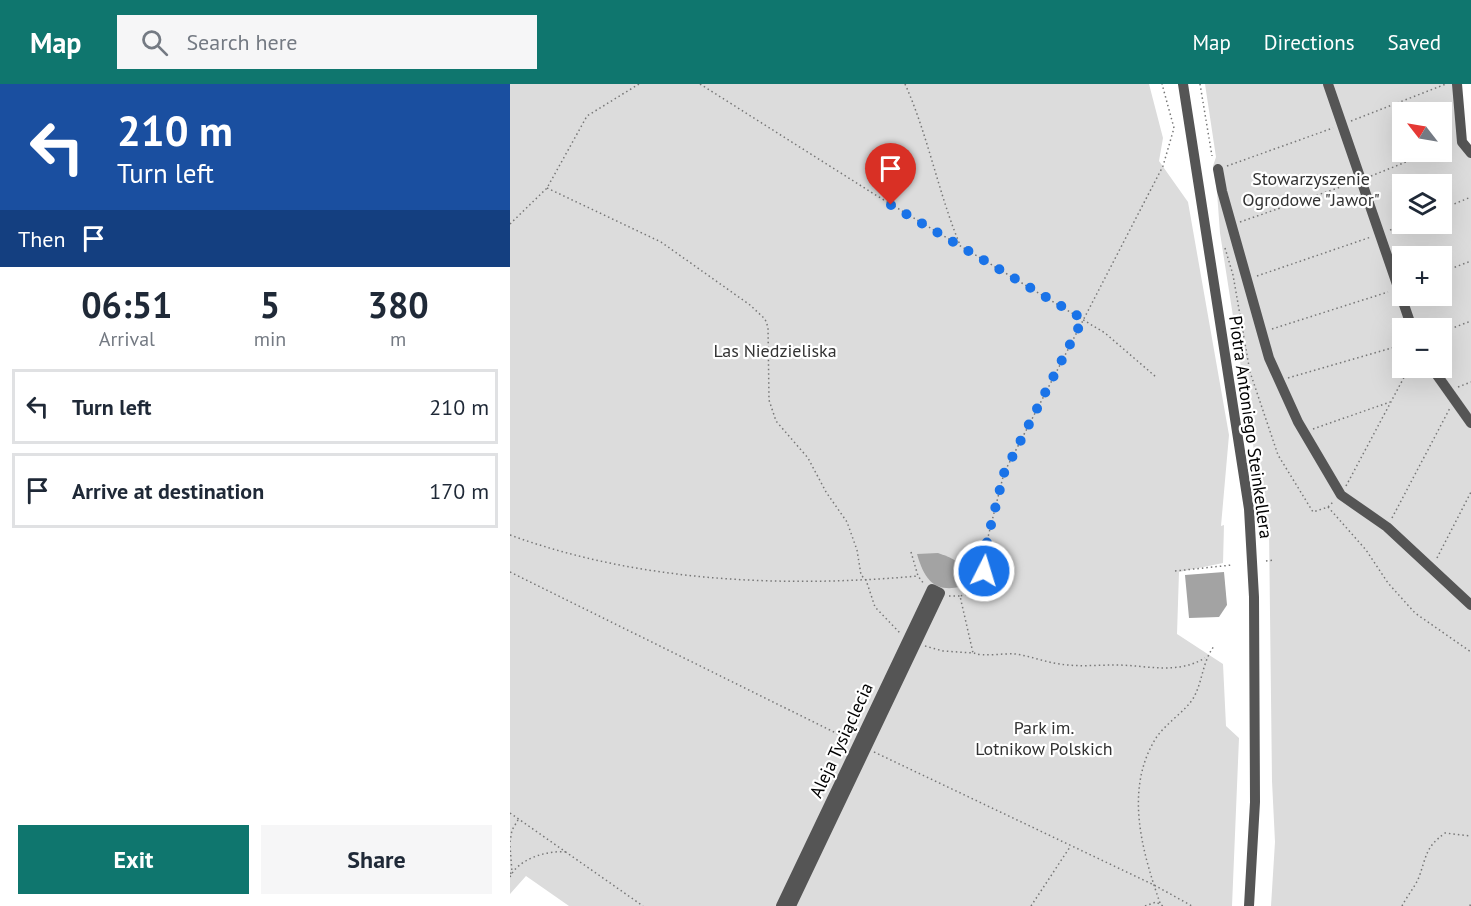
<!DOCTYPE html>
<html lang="en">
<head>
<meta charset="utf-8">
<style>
	:root { --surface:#fff; --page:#f6f6f7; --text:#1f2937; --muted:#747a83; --line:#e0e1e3; --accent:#0f766e }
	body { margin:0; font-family:"PT Sans",sans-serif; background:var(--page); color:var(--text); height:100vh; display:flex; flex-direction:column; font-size:22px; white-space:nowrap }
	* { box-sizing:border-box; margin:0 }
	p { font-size:20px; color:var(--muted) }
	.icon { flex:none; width:33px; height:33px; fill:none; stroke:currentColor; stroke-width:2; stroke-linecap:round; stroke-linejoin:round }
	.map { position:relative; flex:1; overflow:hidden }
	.panel { display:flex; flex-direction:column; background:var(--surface); width:510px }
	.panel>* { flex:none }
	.banner { background:#1a4fa0; color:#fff; overflow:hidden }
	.needle { width:39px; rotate:301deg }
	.buttons { position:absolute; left:882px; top:18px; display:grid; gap:12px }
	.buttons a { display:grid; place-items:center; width:60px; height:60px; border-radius:0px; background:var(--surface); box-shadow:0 6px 24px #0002; font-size:30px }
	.pin { position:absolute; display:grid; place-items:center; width:51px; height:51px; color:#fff; margin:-62px -26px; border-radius:50% 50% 50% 0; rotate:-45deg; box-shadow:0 0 6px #0007 }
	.pin .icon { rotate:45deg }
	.me { position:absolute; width:66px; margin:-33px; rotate:5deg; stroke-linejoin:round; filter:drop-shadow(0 0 4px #0008) }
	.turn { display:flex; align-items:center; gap:21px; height:126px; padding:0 18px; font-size:27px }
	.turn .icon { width:78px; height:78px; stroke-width:2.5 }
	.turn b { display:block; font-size:42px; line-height:51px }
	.then { display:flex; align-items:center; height:57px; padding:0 18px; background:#0003; gap:12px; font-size:22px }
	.eta { display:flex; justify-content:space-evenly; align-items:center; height:102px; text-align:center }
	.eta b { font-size:36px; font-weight:800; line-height:42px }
	.cta { display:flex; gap:12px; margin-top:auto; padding:12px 18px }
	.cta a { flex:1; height:69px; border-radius:0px; background:var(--accent); color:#fff; font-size:24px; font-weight:800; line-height:69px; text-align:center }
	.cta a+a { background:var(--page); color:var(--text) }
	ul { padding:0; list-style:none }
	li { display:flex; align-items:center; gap:18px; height:75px; margin:0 12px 9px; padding:0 6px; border:3px solid var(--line); border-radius:0px }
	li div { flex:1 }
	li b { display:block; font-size:22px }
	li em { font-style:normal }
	header { display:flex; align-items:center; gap:36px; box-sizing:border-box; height:84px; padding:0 30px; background:var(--accent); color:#fff }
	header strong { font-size:28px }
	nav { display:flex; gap:33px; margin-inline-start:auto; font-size:21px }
	.search { width:420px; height:54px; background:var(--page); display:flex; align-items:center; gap:15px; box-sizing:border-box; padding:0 21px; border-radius:0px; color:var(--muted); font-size:22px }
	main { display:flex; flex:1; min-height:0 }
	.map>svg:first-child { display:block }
	.green { fill:#dcdcdc; fill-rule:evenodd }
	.water { fill:#a3a3a3 }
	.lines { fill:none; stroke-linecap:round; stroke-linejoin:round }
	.path { stroke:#777; stroke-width:1.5; stroke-dasharray:1.5 3; stroke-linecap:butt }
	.minor { stroke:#555; stroke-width:10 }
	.route { stroke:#1a73e8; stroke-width:10; stroke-dasharray:0 18 }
	.labels { text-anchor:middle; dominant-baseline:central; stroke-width:4.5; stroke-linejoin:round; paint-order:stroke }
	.park-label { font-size:18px; fill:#333; stroke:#fff }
	.street-label { font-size:18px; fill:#000; stroke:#fff }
</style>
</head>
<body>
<header>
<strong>Map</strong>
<div class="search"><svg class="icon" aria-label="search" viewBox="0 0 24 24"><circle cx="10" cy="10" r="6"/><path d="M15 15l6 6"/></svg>Search here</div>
<nav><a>Map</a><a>Directions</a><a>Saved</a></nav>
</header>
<main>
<section class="panel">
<div class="banner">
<div class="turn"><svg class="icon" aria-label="left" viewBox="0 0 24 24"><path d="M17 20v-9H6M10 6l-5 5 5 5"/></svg><div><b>210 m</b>Turn left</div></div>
<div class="then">Then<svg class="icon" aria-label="arrive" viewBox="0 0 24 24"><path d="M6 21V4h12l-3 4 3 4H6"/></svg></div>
</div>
<div class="eta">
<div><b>06:51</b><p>Arrival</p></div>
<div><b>5</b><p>min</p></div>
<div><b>380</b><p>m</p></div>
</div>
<ul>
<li><svg class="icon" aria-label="left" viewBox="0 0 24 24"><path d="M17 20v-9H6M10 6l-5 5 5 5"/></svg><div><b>Turn left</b></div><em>210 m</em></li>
<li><svg class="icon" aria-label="arrive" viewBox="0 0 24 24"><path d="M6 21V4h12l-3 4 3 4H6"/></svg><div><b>Arrive at destination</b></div><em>170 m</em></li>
</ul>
<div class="cta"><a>Exit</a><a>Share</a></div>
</section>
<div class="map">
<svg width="961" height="822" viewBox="0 0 961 822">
	<rect width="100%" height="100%" fill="#fff"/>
	<!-- green -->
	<g class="green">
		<path d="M0,0H639L653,54L649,77L678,118L719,351L711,442L714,441L713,479L669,488L667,550L713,580L716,642L729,654L722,822H59L16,792L0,810Z"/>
		<path d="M695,0H949L954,59L961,67V822H761L765,758L762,697L759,445L752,418L710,149L707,108L703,82L706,73ZM892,28H932V68H892ZM892,100H932V140H892ZM892,172H932V212H892ZM892,244H932V284H892Z"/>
	</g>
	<!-- water -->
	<g class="water">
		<path d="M428,469C446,475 457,482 465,499C431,510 417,505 407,470Z"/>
		<path d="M714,488L717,521L709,533L679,534L675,491Z"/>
	</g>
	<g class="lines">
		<!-- path -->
		<g class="path">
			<path d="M190,0L364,110L595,249L646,293"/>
			<path d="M395,0C418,51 428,108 450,161"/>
			<path d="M690,0L702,72"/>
			<path d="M841,37L936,0"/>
			<path d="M932,63L943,59"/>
			<path d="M717,82L823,44"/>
			<path d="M861,92L921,68"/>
			<path d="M37,104L151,158L240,221L255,235L258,243L259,316L266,337L298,374L316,408L337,438L347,466L351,491L356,496L365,523L390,549"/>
			<path d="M932,125L961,113"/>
			<path d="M730,138L842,99"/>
			<path d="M0,140L37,104L77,32L129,0"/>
			<path d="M880,146L896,140"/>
			<path d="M715,164L723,191L740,288L768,371L803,428L818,423L824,417"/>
			<path d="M932,188L961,177"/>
			<path d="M747,192L861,153"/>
			<path d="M762,245L878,208"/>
			<path d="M932,248L961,237"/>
			<path d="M778,294L892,261"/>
			<path d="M948,303L961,298"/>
			<path d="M803,345L880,318"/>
			<path d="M836,402L899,284"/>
			<path d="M818,423L856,466L878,499L905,529L961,568"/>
			<path d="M882,434L940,324"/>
			<path d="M0,451C129,498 273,504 408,492"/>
			<path d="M401,468L408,492L414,500"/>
			<path d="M927,474L961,408"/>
			<path d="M756,477L764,476"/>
			<path d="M665,487L722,481"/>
			<path d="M0,488L338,655"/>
			<path d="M454,510L469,500L474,487L477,457L494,389L653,82L664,44L652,0"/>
			<path d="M439,512H450"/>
			<path d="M415,562L433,567L463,569L450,512L502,501"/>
			<path d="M464,569C474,573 493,569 505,570C521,572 534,578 550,580C567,583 587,581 605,581C637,581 666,591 695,574"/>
			<path d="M364,668L644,801L682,822"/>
			<path d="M0,729L133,822"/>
			<path d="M0,758L2,746L8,736"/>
			<path d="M0,762L2,788L0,790"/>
			<path d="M0,793C8,775 37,766 56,768"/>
			<path d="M650,819C632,767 614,705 646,654C656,639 677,626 684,613C693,596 692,579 704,562"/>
			<path d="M521,822L560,763"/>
			<path d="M635,822L646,818L653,822"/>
			<path d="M892,822C897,812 905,803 909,793C917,771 915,764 935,749L961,752"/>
			<path d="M960,822L961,818"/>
		</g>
		<!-- minor -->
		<g class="minor">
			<path d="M673,0L739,425L744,513L745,718L739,822"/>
			<path d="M818,0L902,244"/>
			<path d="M947,0L952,58L961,69"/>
			<path d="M708,85L712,107L759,274L788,338L831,411L877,443L961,521"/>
			<path d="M922,284L961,339"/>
			<path d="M271,822L422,505L430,509L281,822"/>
		</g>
	</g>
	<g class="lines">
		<!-- route -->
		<path class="route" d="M381,121L573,235L494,389L477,457L474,487"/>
	</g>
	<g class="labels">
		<!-- park labels -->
		<g class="park-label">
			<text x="801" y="94">Stowarzyszenie<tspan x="801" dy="21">Ogrodowe "Jawor"</tspan></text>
			<text x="265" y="266">Las Niedzieliska</text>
			<text x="534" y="643">Park im.<tspan x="534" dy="21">Lotnikow Polskich</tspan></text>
		</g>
		<!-- street labels -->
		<g class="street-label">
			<text transform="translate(741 343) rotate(82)">Piotra Antoniego Steinkellera</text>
			<text transform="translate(331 656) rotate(-65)">Aleja Tysiąclecia</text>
		</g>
	</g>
</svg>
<div class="buttons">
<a><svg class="needle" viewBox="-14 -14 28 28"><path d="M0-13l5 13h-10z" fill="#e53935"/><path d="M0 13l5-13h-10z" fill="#747a83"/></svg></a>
<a><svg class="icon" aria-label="layers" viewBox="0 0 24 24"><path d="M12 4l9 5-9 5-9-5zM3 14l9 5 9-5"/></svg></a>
<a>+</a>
<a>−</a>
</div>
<div class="pin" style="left:381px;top:121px;background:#d93025"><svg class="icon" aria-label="arrive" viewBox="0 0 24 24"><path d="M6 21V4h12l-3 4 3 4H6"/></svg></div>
<svg class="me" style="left:474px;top:487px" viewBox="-20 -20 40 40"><circle r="17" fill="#1a73e8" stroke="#fff" stroke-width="3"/><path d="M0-11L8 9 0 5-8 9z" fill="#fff"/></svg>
</div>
</main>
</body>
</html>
